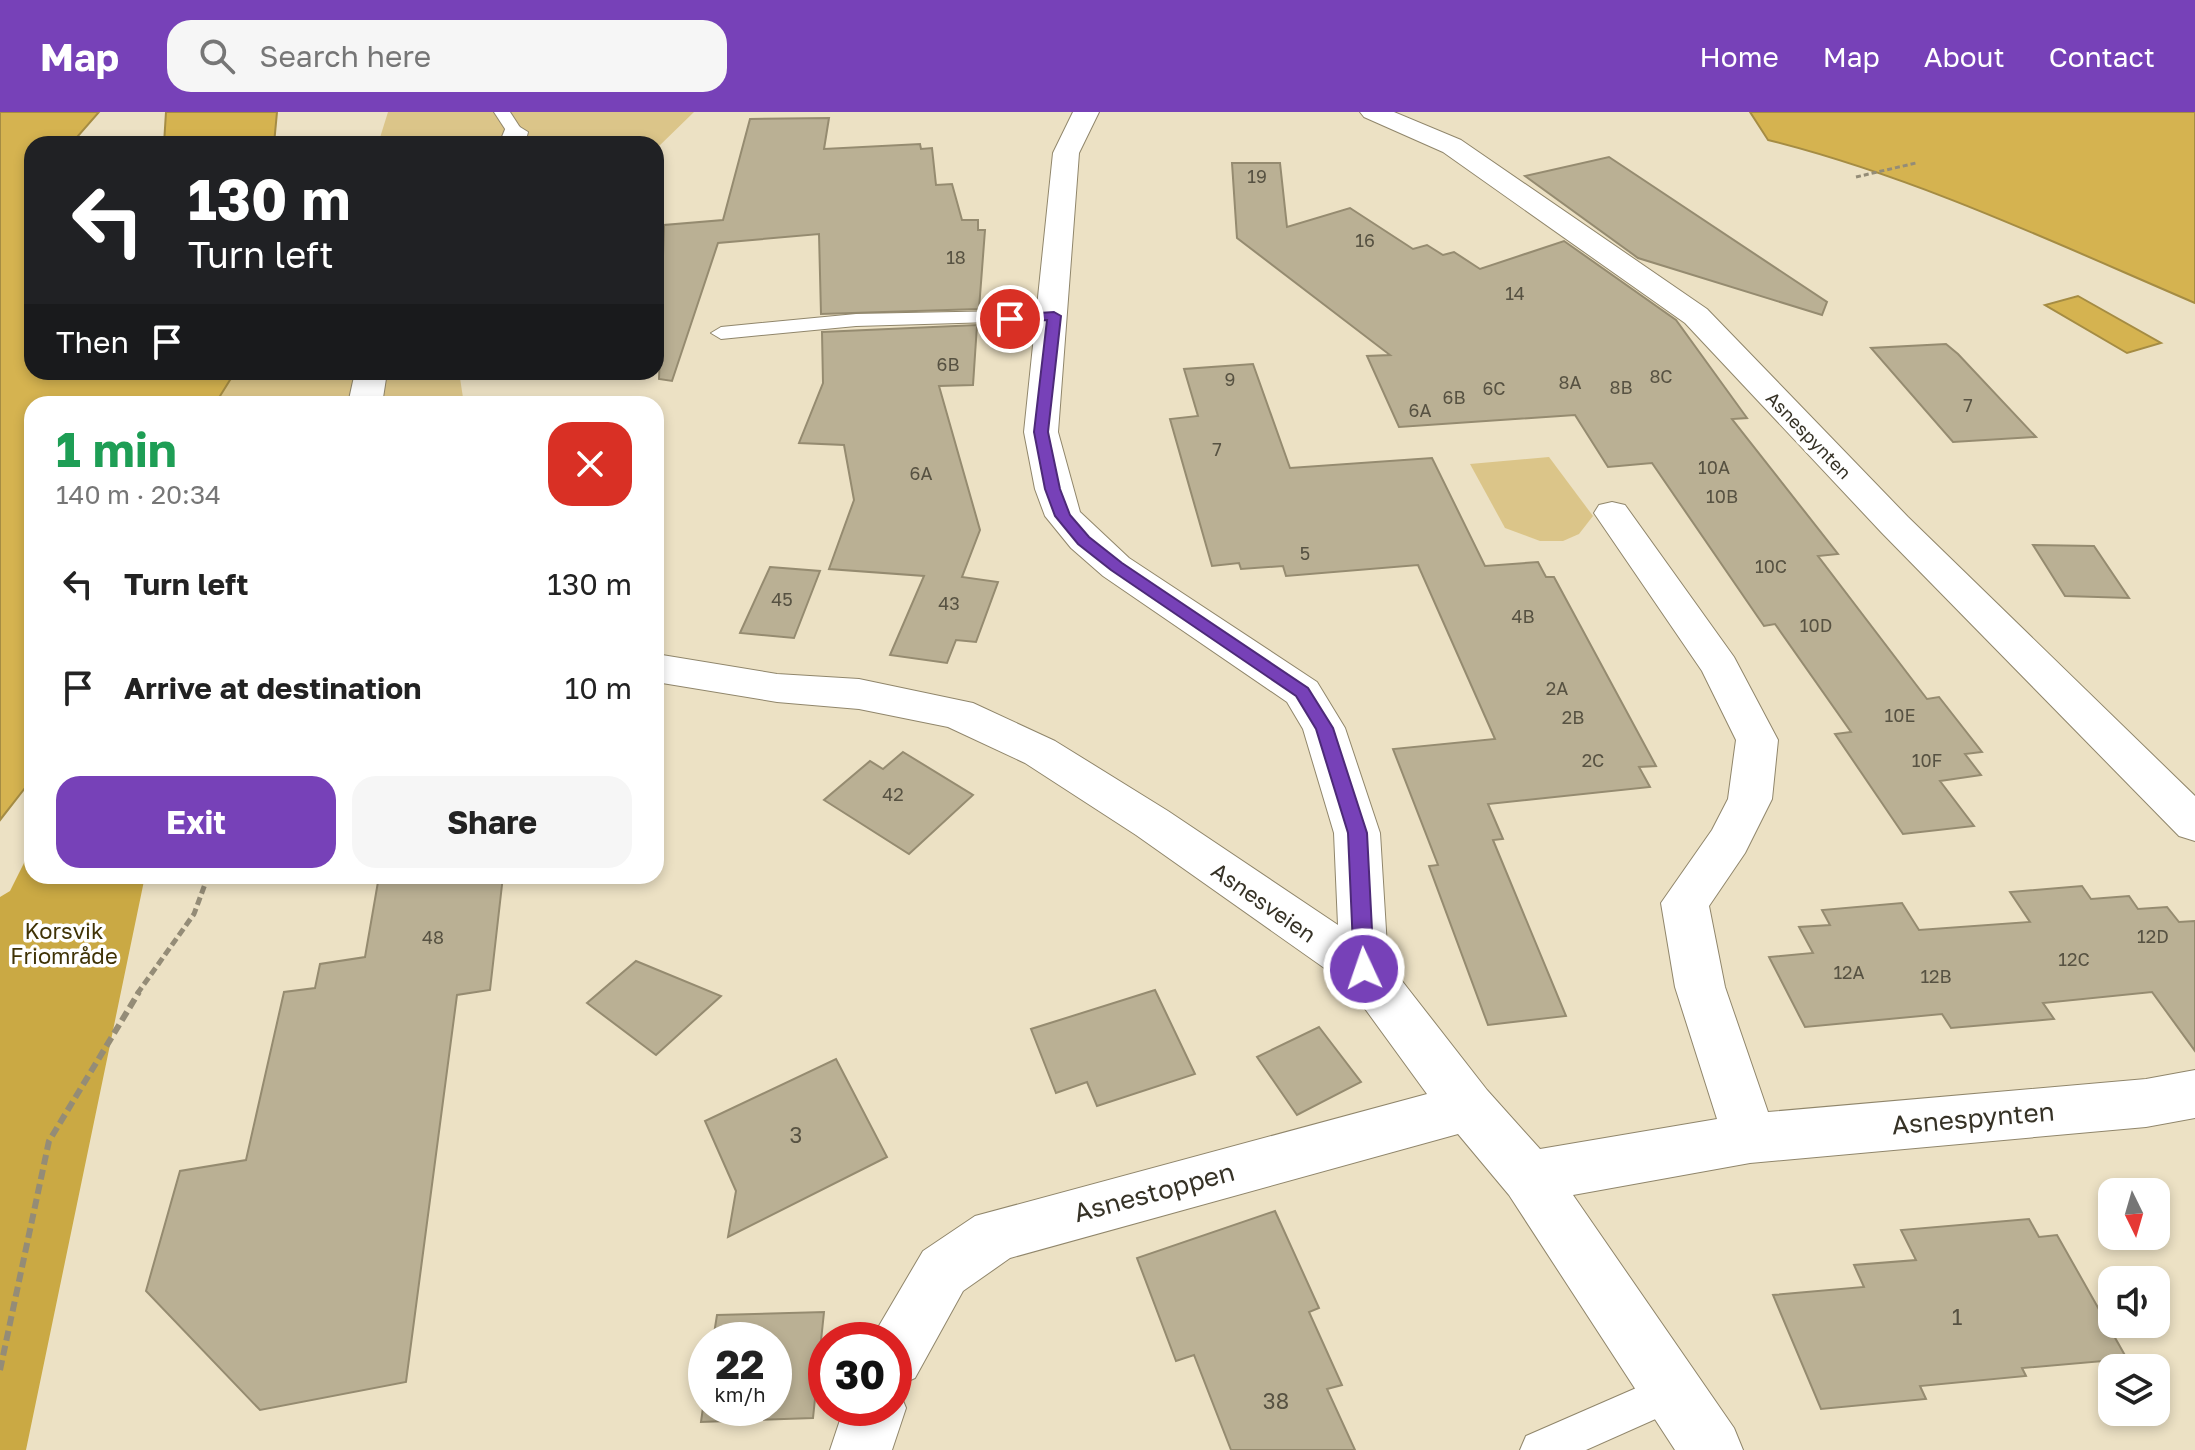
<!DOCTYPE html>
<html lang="en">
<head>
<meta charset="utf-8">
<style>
	:root { --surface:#fff; --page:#f6f6f6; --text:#222; --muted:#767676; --accent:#7741b8 }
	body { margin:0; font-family:"Golos Text",sans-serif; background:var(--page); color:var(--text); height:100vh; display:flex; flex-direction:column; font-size:30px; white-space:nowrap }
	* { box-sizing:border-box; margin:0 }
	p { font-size:26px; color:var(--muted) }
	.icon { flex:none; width:44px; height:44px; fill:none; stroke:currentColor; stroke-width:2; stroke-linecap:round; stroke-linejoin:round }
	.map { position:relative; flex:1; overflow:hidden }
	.side { position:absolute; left:24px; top:284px; width:640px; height:488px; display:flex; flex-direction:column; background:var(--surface); border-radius:24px; box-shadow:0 4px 12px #0003 }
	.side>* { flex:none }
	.banner { position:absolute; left:24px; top:24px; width:640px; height:244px; border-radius:24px; box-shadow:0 4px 12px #0003; background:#202124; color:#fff; overflow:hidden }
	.needle { width:52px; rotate:175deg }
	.buttons { position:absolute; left:2098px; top:1066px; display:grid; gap:16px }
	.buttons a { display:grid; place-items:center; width:72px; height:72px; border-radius:16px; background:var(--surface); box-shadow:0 4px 12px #0003; font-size:40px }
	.speed { position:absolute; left:688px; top:1210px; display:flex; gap:16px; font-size:40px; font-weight:700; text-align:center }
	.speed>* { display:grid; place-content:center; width:104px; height:104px; border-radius:50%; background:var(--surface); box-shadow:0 4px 12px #0003; line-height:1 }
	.speed small { font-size:20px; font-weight:400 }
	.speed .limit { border:12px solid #d22; background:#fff; color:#111 }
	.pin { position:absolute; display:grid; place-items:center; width:68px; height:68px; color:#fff; margin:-34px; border:4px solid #fff; border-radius:50%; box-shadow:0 2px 8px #0007 }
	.me { position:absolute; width:88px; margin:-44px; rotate:357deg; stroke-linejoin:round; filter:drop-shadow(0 0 6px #0008) }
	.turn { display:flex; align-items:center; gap:28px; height:168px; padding:0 32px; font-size:36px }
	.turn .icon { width:104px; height:104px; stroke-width:2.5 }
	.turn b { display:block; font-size:56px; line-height:68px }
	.then { display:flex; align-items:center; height:76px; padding:0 32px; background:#0003; gap:16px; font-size:30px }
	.round { display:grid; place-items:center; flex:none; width:84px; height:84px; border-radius:24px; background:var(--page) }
	.summary { display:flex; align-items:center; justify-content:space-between; height:136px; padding:0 32px }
	h1 { font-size:48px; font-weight:700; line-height:60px; color:#1e9e55 }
	.primary-button { display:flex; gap:16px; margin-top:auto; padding:16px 32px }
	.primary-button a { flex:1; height:92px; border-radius:24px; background:var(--accent); color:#fff; font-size:32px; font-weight:700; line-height:92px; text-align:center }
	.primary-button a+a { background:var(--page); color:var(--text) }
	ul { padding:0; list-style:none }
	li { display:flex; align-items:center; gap:24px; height:104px; padding:0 32px }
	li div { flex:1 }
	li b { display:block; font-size:30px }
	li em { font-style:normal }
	header { display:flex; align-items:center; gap:48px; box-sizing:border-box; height:112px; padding:0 40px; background:var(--accent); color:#fff }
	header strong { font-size:38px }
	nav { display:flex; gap:44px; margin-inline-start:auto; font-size:28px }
	.search { width:560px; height:72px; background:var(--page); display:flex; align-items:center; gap:20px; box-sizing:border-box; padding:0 28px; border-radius:24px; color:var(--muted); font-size:30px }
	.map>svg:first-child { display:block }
	.green { fill:#dbc589 }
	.forest { fill:#caa944 }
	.water { fill:#d5b350; stroke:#a58c43; stroke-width:2 }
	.building { fill:#bab094; stroke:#958b70; stroke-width:2 }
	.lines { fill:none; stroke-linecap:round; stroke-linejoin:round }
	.service-casing { stroke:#90866b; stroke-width:2 }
	.minor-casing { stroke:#90866b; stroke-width:2 }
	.path-far2 { stroke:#948c77; stroke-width:3; stroke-dasharray:5 3; stroke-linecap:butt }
	.path-far1 { stroke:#948c77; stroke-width:5; stroke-dasharray:8 4; stroke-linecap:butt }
	.path { stroke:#948c77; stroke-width:6; stroke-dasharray:10 5; stroke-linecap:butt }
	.service { fill:#fff; fill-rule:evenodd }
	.minor { fill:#fff; fill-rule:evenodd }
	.route { fill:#7741b8; stroke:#4d2a78; stroke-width:2 }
	.labels { text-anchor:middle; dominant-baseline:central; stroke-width:7; stroke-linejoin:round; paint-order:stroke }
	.number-label { font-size:18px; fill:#575242 }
	.far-street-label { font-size:18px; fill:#363226; stroke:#fff }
	.street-label { font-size:22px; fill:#363226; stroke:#fff }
	.park-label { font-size:22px; fill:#403306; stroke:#fff }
	.near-number-label { font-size:22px; fill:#575242 }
	.near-street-label { font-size:26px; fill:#363226; stroke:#fff }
</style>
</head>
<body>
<header>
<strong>Map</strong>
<div class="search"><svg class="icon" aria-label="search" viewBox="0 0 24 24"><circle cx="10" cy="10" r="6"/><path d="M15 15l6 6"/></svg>Search here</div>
<nav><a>Home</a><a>Map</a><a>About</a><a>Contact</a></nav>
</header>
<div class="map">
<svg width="2195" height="1338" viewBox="0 0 2195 1338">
	<rect width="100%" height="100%" fill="#ece1c4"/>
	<!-- green -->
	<g class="green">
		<path d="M388,0H694L656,37V32H378Z"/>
		<path d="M235,260H459L464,292H215Z"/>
		<path d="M1549,345L1593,404L1579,422L1563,429H1540L1505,416L1470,352Z"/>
	</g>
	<!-- forest -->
	<path class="forest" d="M32,735V764H145L26,1338H0V785L10,779Z"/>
	<!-- water -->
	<g class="water">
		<path d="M0,0H99L71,32H32V260H235L215,292H32V667L0,708Z"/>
		<path d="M166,0H277L274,32H164Z"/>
		<path d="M1750,0H2195V191C2055,131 1916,65 1768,28Z"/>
		<path d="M2078,184L2161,231L2127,241L2045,193Z"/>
	</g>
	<!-- building -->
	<g class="building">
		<path d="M829,6L824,37L920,32L921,37L932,36L936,73L952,72L962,108H978V118H985L979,197L821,202L819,122L718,131L672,269L659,267L664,113L723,108L750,7Z"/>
		<path d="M1609,45L1827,190L1822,203L1638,146L1525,64Z"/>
		<path d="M1232,51H1280L1287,115L1350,96L1413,137L1427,133L1443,143L1454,140L1480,157L1564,129L1676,208L1747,306L1732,307L1838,442L1818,444L1927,587L1939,585L1982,640L1965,642L1981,663L1940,669L1974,714L1903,722L1835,622L1851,620L1775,512L1764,514L1652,351L1608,355L1575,303L1399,315L1367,244L1390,243L1237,126Z"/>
		<path d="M977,213L973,273L939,274L980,418L962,465L998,470L976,530L956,528L947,551L890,543L924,464L829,457L854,388L844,333L799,331L823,271L822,220Z"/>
		<path d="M1946,232L1958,242L2036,325L1953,330L1871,236Z"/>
		<path d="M1253,252L1290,356L1432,346L1485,454L1538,450L1546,465H1554L1656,654L1639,655L1650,675L1488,692L1503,727L1493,728L1566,904L1488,913L1429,754L1438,753L1393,637L1495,627L1418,453L1286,464L1283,454L1241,457L1239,451L1212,454L1170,307L1198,304L1184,257Z"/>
		<path d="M2033,433L2094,434L2129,486L2065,484Z"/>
		<path d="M770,455L820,459L794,526L740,521Z"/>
		<path d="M903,640L973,683L909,742L824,688L870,649L883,657Z"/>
		<path d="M379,764H503L490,878L457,883L406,1270L260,1298L146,1179L180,1059L246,1048L284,880L315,876L320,852L365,845Z"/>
		<path d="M2082,774L2091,787L2129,784L2138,797L2167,795L2179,810L2195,809V939L2152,880L2043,891L2054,907L1951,916L1942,902L1805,915L1769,845L1813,841L1799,815L1830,813L1822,798L1902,791L1919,818L2030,810L2010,780Z"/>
		<path d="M636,849L721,884L656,943L587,891Z"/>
		<path d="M1155,878L1195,962L1097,994L1087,970L1056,981L1031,917Z"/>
		<path d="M1319,915L1361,970L1297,1003L1257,945Z"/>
		<path d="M836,947L887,1045L728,1125L736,1079L705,1009Z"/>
		<path d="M1275,1099L1319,1196L1309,1200L1342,1273L1327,1277L1355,1338H1231L1194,1243L1176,1249L1137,1146Z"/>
		<path d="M2029,1107L2039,1125L2057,1123L2127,1247L2022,1256L2026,1264L1920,1274L1926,1287L1821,1297L1773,1183L1864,1175L1854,1153L1916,1148L1901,1118Z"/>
		<path d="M824,1200L813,1306L701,1310L706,1274V1296H774V1228H713L717,1203Z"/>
	</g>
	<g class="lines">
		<defs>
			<g id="service">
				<path d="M494,0H510L523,20L521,23H509Z"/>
				<path d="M1054,198L1064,204L1061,208L856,214L721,227L711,221L721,215L856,202Z"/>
				<path d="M1673,1260L1687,1265L1692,1279L1687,1293L1586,1338H1520L1526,1324Z"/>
			</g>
			<g id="minor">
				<path d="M1073,0H1099L1079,41L1058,320L1080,400L1129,446L1317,570L1345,616L1380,721L1388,851L1487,978L1540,1037L1717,1007L1675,875L1661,791L1712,718L1728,687L1736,628L1702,559L1594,401L1599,393L1612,390L1625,393L1734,545L1778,628L1772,687L1745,741L1709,794L1725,875L1768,1000L2146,967L2195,958V1006L2146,1015L1750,1051L1573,1083L1734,1316L1743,1338H1675L1509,1083L1458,1022L1010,1146L963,1179L915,1266L897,1274L906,1296L892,1338H830L844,1296H894V1228H871L873,1224L923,1139L975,1104L1427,982L1347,872L1136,723L1025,651L948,615L859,597L777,590L656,570V542L777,562L859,567L973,591L1055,629L1168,699L1338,813L1334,721L1303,617L1287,590L1103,464L1071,436L1045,404L1035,377L1024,320L1053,41Z"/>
				<path d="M1360,0H1394L1461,28L1707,197L1908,405L2195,684V729L2179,724L1882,421L1685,211L1443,40L1364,5Z"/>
				<path d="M515,12L528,20L525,32H499L506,15Z"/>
				<path d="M355,260H387L382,292H348Z"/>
			</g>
		</defs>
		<!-- service casing -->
		<use href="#service" class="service-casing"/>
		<!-- minor casing -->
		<use href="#minor" class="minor-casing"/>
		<!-- path-far2 -->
		<path class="path-far2" d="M1856,65L1916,51"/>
		<!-- path-far1 -->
		<path class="path-far1" d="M137,882L194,802L208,764"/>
		<!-- path -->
		<path class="path" d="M0,1258L49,1029L139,880"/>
		<!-- service -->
		<use href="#service" class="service"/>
		<!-- minor -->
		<use href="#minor" class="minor"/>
	</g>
	<!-- route -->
	<path class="route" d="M1054,200L1061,204L1048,320L1060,377L1070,403L1089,425L1122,451L1308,576L1333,616L1367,721L1374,857L1371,863L1364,865L1354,857L1348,721L1316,617L1296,584L1111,458L1078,432L1055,404L1045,377L1034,320L1047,208L1010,211L1004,207L1010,203Z"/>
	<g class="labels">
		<!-- number labels -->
		<g class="number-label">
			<text x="1257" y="64">19</text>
			<text x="1365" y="128">16</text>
			<text x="956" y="145">18</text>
			<text x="1515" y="181">14</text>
			<text x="948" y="252">6B</text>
			<text x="1661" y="264">8C</text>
			<text x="1230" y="267">9</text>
			<text x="1570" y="270">8A</text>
			<text x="1621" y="275">8B</text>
			<text x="1494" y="276">6C</text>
			<text x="1454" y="285">6B</text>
			<text x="1968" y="293">7</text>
			<text x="1420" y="298">6A</text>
			<text x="1217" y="337">7</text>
			<text x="1714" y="355">10A</text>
			<text x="921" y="361">6A</text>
			<text x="1722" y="384">10B</text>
			<text x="1305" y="441">5</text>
			<text x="1771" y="454">10C</text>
			<text x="782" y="487">45</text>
			<text x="949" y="491">43</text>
			<text x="1523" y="504">4B</text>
			<text x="1816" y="513">10D</text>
			<text x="1557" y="576">2A</text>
			<text x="1900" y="603">10E</text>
			<text x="1573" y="605">2B</text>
			<text x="1593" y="648">2C</text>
			<text x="1927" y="648">10F</text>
			<text x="893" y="682">42</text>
			<text x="2153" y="824">12D</text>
			<text x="433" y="825">48</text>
			<text x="2074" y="847">12C</text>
			<text x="1849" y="860">12A</text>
			<text x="1936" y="864">12B</text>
		</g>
		<!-- far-street labels -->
		<g class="far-street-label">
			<text transform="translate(1809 323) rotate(46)">Asnespynten</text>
		</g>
		<!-- street labels -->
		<g class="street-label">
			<text transform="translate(1264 790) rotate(35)">Asnesveien</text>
		</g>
		<!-- park labels -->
		<g class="park-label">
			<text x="64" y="818">Korsvik<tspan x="64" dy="25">Friområde</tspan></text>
		</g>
		<!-- near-number labels -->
		<g class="near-number-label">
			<text x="796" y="1022">3</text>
			<text x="1957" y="1204">1</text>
			<text x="1276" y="1288">38</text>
		</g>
		<!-- near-street labels -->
		<g class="near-street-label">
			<text transform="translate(1973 1006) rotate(-5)">Asnespynten</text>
			<text transform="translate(1154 1080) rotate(-15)">Asnestoppen</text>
		</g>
	</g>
</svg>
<div class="buttons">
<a><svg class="needle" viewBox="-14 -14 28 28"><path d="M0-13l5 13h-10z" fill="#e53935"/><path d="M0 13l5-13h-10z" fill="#767676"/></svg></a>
<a><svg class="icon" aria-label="sound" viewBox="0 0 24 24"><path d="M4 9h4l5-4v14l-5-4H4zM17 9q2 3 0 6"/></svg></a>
<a><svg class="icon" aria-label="layers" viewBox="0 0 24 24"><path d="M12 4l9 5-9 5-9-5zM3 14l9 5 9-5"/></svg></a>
</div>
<div class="speed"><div>22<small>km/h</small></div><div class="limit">30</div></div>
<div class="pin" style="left:1010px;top:207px;background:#d93025"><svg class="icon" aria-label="arrive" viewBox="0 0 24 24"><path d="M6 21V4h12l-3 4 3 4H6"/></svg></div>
<svg class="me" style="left:1364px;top:857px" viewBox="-20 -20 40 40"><circle r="17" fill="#7741b8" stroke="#fff" stroke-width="3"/><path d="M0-11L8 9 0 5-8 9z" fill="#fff"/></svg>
<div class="banner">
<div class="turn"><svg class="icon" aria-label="left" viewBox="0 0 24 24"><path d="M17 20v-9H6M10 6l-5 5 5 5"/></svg><div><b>130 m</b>Turn left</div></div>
<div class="then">Then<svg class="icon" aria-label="arrive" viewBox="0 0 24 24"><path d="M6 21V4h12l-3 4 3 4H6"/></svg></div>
</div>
<section class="side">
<div class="summary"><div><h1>1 min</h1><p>140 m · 20:34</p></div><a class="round" style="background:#d93025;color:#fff"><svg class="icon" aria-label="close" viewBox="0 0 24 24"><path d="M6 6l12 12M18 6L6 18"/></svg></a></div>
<ul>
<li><svg class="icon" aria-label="left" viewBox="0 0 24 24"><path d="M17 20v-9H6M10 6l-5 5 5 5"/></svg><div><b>Turn left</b></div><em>130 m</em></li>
<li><svg class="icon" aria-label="arrive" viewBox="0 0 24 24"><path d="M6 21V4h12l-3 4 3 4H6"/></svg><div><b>Arrive at destination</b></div><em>10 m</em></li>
</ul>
<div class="primary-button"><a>Exit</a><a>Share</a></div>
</section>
</div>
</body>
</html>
